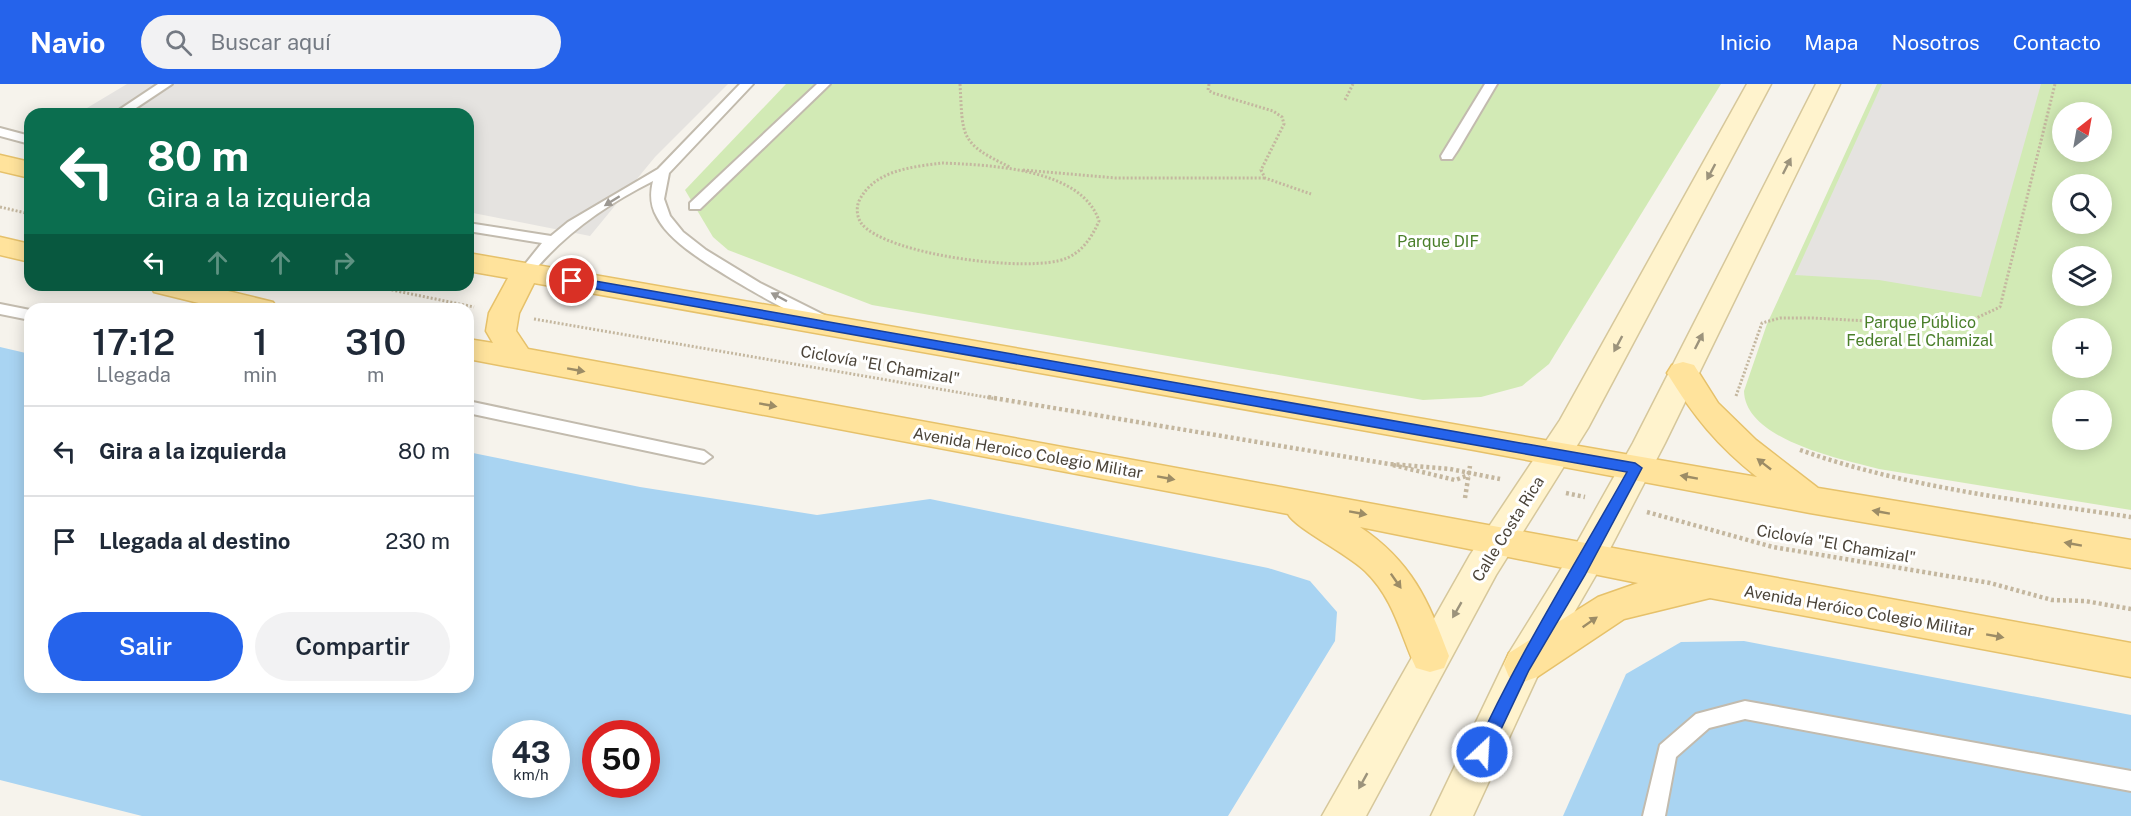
<!DOCTYPE html>
<html lang="es">
<head>
<meta charset="utf-8">
<style>
	:root { --surface:#fff; --page:#f2f2f3; --text:#1f2937; --muted:#747a83; --line:#e0e1e3; --accent:#2563eb }
	body { margin:0; font-family:"Public Sans",sans-serif; background:var(--page); color:var(--text); height:100vh; display:flex; flex-direction:column; font-size:22px; white-space:nowrap }
	* { box-sizing:border-box; margin:0 }
	p { font-size:20px; color:var(--muted) }
	.icon { flex:none; width:33px; height:33px; fill:none; stroke:currentColor; stroke-width:2; stroke-linecap:round; stroke-linejoin:round }
	.map { position:relative; flex:1; overflow:hidden }
	.sheet { position:absolute; left:24px; top:219px; width:450px; height:390px; display:flex; flex-direction:column; background:var(--surface); border-radius:18px; box-shadow:0 3px 15px #0003 }
	.sheet>* { flex:none }
	.top-card { position:absolute; left:24px; top:24px; width:450px; height:183px; border-radius:18px; box-shadow:0 3px 15px #0003; background:#0b6e4f; color:#fff; overflow:hidden }
	.needle { width:39px; rotate:31deg }
	.tools { position:absolute; left:2052px; top:18px; display:grid; gap:12px }
	.tools a { display:grid; place-items:center; width:60px; height:60px; border-radius:50%; background:var(--surface); box-shadow:0 3px 15px #0003; font-size:30px }
	.speed { position:absolute; left:492px; top:636px; display:flex; gap:12px; font-size:30px; font-weight:700; text-align:center }
	.speed>* { display:grid; place-content:center; width:78px; height:78px; border-radius:50%; background:var(--surface); box-shadow:0 3px 15px #0003; line-height:1 }
	.speed small { font-size:15px; font-weight:400 }
	.speed .limit { border:9px solid #d22; background:#fff; color:#111 }
	.pin { position:absolute; display:grid; place-items:center; width:51px; height:51px; color:#fff; margin:-26px; border:3px solid #fff; border-radius:50%; box-shadow:0 2px 6px #0007 }
	.me { position:absolute; width:66px; margin:-33px; rotate:25deg; stroke-linejoin:round; filter:drop-shadow(0 0 4px #0008) }
	.turn { display:flex; align-items:center; gap:21px; height:126px; padding:0 24px; font-size:27px }
	.turn .icon { width:78px; height:78px; stroke-width:2.5 }
	.turn b { display:block; font-size:42px; line-height:51px }
	.lanes { display:flex; align-items:center; height:57px; padding:0 24px; background:#0003; justify-content:center; gap:30px; direction:ltr }
	.lanes .off { opacity:.35 }
	.eta { display:flex; justify-content:space-evenly; align-items:center; height:102px; text-align:center }
	.eta b { font-size:36px; font-weight:600; line-height:42px }
	.action { display:flex; gap:12px; margin-top:auto; padding:12px 24px }
	.action a { flex:1; height:69px; border-radius:36px; background:var(--accent); color:#fff; font-size:24px; font-weight:600; line-height:69px; text-align:center }
	.action a+a { background:var(--page); color:var(--text) }
	ul { padding:0; list-style:none }
	li { display:flex; align-items:center; gap:18px; height:90px; padding:0 24px; border-top:2px solid var(--line) }
	li div { flex:1 }
	li b { display:block; font-size:22px }
	li em { font-style:normal }
	header { display:flex; align-items:center; gap:36px; box-sizing:border-box; height:84px; padding:0 30px; background:var(--accent); color:#fff }
	header strong { font-size:28px }
	nav { display:flex; gap:33px; margin-inline-start:auto; font-size:21px }
	.search { width:420px; height:54px; background:var(--page); display:flex; align-items:center; gap:15px; box-sizing:border-box; padding:0 21px; border-radius:33px; color:var(--muted); font-size:22px }
	.map>svg:first-child { display:block }
	.green { fill:#d2eab5; fill-rule:evenodd }
	.parking { fill:#e5e3e0 }
	.water { fill:#a9d4f2; fill-rule:evenodd }
	.lines { fill:none; stroke-linecap:round; stroke-linejoin:round }
	.service-casing { stroke:#c2bbae; stroke-width:4 }
	.secondary-casing { stroke:#d6c79b; stroke-width:3 }
	.primary-casing { stroke:#e6c16a; stroke-width:3 }
	.path-far1 { stroke:#c4b79f; stroke-width:3; stroke-dasharray:2 2; stroke-linecap:butt }
	.path { stroke:#c4b79f; stroke-width:4.5; stroke-dasharray:3 3; stroke-linecap:butt }
	.service { fill:#fff; fill-rule:evenodd }
	.secondary { fill:#fff3cd; fill-rule:evenodd }
	.primary { fill:#ffe39c; fill-rule:evenodd }
	.oneway { fill:#9c937c }
	.oneway2 { fill:#9c9892 }
	.oneway3 { fill:#9c8c66 }
	.route { fill:#2563eb; stroke:#184099; stroke-width:1.5 }
	.labels { text-anchor:middle; dominant-baseline:central; stroke-width:6; stroke-linejoin:round; paint-order:stroke }
	.park-label { font-size:16px; fill:#4a7f2a; stroke:#fff }
	.street-label { font-size:16px; fill:#4b4439; stroke:#fff }
</style>
</head>
<body>
<header>
<strong>Navio</strong>
<div class="search"><svg class="icon" aria-label="search" viewBox="0 0 24 24"><circle cx="10" cy="10" r="6"/><path d="M15 15l6 6"/></svg>Buscar aquí</div>
<nav><a>Inicio</a><a>Mapa</a><a>Nosotros</a><a>Contacto</a></nav>
</header>
<div class="map">
<svg width="2131" height="732" viewBox="0 0 2131 732">
	<rect width="100%" height="100%" fill="#f6f3ec"/>
	<!-- green -->
	<g class="green">
		<path d="M786,0H1721L1549,280L1522,302L1481,313L1423,316L872,221L728,166L713,153L685,106Z"/>
		<path d="M1877,0H2131V426L1879,385C1841,375 1745,356 1744,307L1767,240ZM2062,28H2102V68H2062ZM2062,100H2102V140H2062ZM2062,172H2102V212H2062ZM2062,244H2102V284H2062ZM2062,316H2102V356H2062Z"/>
	</g>
	<!-- parking -->
	<g class="parking">
		<path d="M127,0H728L655,73L590,152L468,128V30H77Z"/>
		<path d="M1882,0H2041L1981,213L1879,196L1795,191Z"/>
	</g>
	<!-- water -->
	<g class="water">
		<path d="M0,263L30,270V603H468V368L640,403L817,431L930,415L1268,484L1310,497L1337,528L1335,557L1228,732H142L0,696ZM506,650H556V700H506ZM596,650H646V700H596Z"/>
		<path d="M1744,557L2131,631V732H1563L1626,590L1681,558Z"/>
	</g>
	<g class="lines">
		<defs>
			<g id="service">
				<path d="M158,0H172L127,30H113Z"/>
				<path d="M740,0H753L669,89L664,115L670,132L683,148L706,166L760,199L830,234L832,238L830,242C814,246 714,185 696,172C682,162 665,149 657,133C650,121 650,110 653,97C607,120 561,152 530,192H520L518,189L542,159L468,147V139L551,152L568,138L658,85Z"/>
				<path d="M817,0H830L700,125H690V119Z"/>
				<path d="M1485,0H1497L1458,66L1452,75H1442L1441,72Z"/>
				<path d="M0,44L30,52V60L0,52Z"/>
				<path d="M0,220L30,226V236L0,230Z"/>
				<path d="M468,317L704,367L712,373L704,379L468,329Z"/>
				<path d="M1745,617L2131,687V707L1745,635L1709,644L1676,673L1665,732H1643L1660,661L1696,630Z"/>
			</g>
			<g id="secondary">
				<path d="M1747,0H1771L1588,344L1496,491L1366,732H1322L1470,471L1560,336Z"/>
				<path d="M1816,0H1840L1665,359L1600,484L1538,591L1473,732H1431L1509,569L1574,464L1633,359Z"/>
			</g>
			<g id="primary">
				<path d="M0,71L30,78V94L0,87Z"/>
				<path d="M0,153L30,160V178L0,171Z"/>
				<path d="M468,169L1757,393C1717,361 1694,333 1667,289L1672,281L1683,278L1694,281L1718,319L1756,356L1818,404L2131,456V484L1810,429L1474,366L534,199L519,229L516,247L528,265L2131,559V593L1710,514L1624,535L1537,593L1523,598L1509,593L1504,581L1509,569L1598,513L1638,499L1360,443C1412,478 1428,516 1449,572L1444,584L1430,588L1416,584C1400,549 1394,515 1365,487C1348,470 1295,444 1288,430L468,275V255L493,259L486,247L489,229L508,194L468,187Z"/>
				<path d="M150,201H203L273,218L278,225H223L154,208Z"/>
			</g>
		</defs>
		<!-- service casing -->
		<use href="#service" class="service-casing"/>
		<!-- secondary casing -->
		<use href="#secondary" class="secondary-casing"/>
		<!-- primary casing -->
		<use href="#primary" class="primary-casing"/>
		<!-- path-far1 -->
		<g class="path-far1">
			<path d="M960,0C963,53 959,59 1010,83"/>
			<path d="M1209,0L1208,6L1213,9L1273,27L1282,33L1284,40L1261,86L1265,94L1311,110"/>
			<path d="M1345,16L1353,0"/>
			<path d="M942,79C989,81 1082,84 1099,137C1092,153 1083,167 1067,174C1032,190 885,171 861,139C857,133 856,124 859,117C874,86 912,83 942,79Z"/>
			<path d="M1023,86L1116,94H1265"/>
			<path d="M0,123L30,130"/>
			<path d="M368,201L474,223"/>
			<path d="M534,235L997,315"/>
			<path d="M1736,312L1762,239L1780,234H1813L1959,242L2000,223L2055,0"/>
		</g>
		<!-- path -->
		<g class="path">
			<path d="M988,313L1389,380L1450,385L1500,395"/>
			<path d="M1800,366C1908,404 2019,416 2131,433"/>
			<path d="M1393,381L1455,396L1469,391"/>
			<path d="M1566,409L1585,413"/>
			<path d="M1465,414L1470,382"/>
			<path d="M1647,428L1773,463L1990,499L2052,516L2085,517L2131,525"/>
		</g>
		<!-- service -->
		<use href="#service" class="service"/>
		<!-- secondary -->
		<use href="#secondary" class="secondary"/>
		<!-- primary -->
		<use href="#primary" class="primary"/>
	</g>
	<!-- one-way arrows -->
	<defs><path id="oneway-solid" d="M-6-.8H1V-3.2L6.5 0L1 3.2V.8H-6Z" transform="scale(1.5)"/></defs>
	<g class="oneway">
		<use href="#oneway-solid" transform="translate(1787 82) rotate(-63)"/>
		<use href="#oneway-solid" transform="translate(1711 88) rotate(118)"/>
		<use href="#oneway-solid" transform="translate(1699 257) rotate(-63)"/>
		<use href="#oneway-solid" transform="translate(1618 260) rotate(118)"/>
		<use href="#oneway-solid" transform="translate(1457 526) rotate(120)"/>
		<use href="#oneway-solid" transform="translate(1363 697) rotate(119)"/>
	</g>
	<g class="oneway2">
		<use href="#oneway-solid" transform="translate(612 117) rotate(148)"/>
		<use href="#oneway-solid" transform="translate(779 213) rotate(-152)"/>
	</g>
	<g class="oneway3">
		<use href="#oneway-solid" transform="translate(576 286) rotate(10)"/>
		<use href="#oneway-solid" transform="translate(768 321) rotate(10)"/>
		<use href="#oneway-solid" transform="translate(1764 380) rotate(-142)"/>
		<use href="#oneway-solid" transform="translate(1689 393) rotate(-170)"/>
		<use href="#oneway-solid" transform="translate(1166 394) rotate(10)"/>
		<use href="#oneway-solid" transform="translate(1881 428) rotate(-170)"/>
		<use href="#oneway-solid" transform="translate(1358 429) rotate(10)"/>
		<use href="#oneway-solid" transform="translate(2073 460) rotate(-170)"/>
		<use href="#oneway-solid" transform="translate(1396 497) rotate(55)"/>
		<use href="#oneway-solid" transform="translate(1590 538) rotate(-35)"/>
		<use href="#oneway-solid" transform="translate(1995 552) rotate(10)"/>
	</g>
	<!-- route -->
	<path class="route" d="M572,193L1635,379L1642,384L1585,491L1529,586L1488,673L1482,675L1477,673L1474,668C1518,571 1575,481 1627,388L568,200L566,197Z"/>
	<g class="labels">
		<!-- park labels -->
		<g class="park-label">
			<text x="1438" y="157">Parque DIF</text>
			<text x="1920" y="238">Parque Público<tspan x="1920" dy="18">Federal El Chamizal</tspan></text>
		</g>
		<!-- street labels -->
		<g class="street-label">
			<text transform="translate(880 281) rotate(10)">Ciclovía "El Chamizal"</text>
			<text transform="translate(1028 369) rotate(10)">Avenida Heroico Colegio Militar</text>
			<text transform="translate(1508 445) rotate(-58)">Calle Costa Rica</text>
			<text transform="translate(1836 460) rotate(10)">Ciclovía "El Chamizal"</text>
			<text transform="translate(1859 527) rotate(10)">Avenida Heróico Colegio Militar</text>
		</g>
	</g>
</svg>
<div class="tools">
<a><svg class="needle" viewBox="-14 -14 28 28"><path d="M0-13l5 13h-10z" fill="#e53935"/><path d="M0 13l5-13h-10z" fill="#747a83"/></svg></a>
<a><svg class="icon" aria-label="search" viewBox="0 0 24 24"><circle cx="10" cy="10" r="6"/><path d="M15 15l6 6"/></svg></a>
<a><svg class="icon" aria-label="layers" viewBox="0 0 24 24"><path d="M12 4l9 5-9 5-9-5zM3 14l9 5 9-5"/></svg></a>
<a>+</a>
<a>−</a>
</div>
<div class="speed"><div>43<small>km/h</small></div><div class="limit">50</div></div>
<div class="pin" style="left:572px;top:197px;background:#d93025"><svg class="icon" aria-label="arrive" viewBox="0 0 24 24"><path d="M6 21V4h12l-3 4 3 4H6"/></svg></div>
<svg class="me" style="left:1482px;top:668px" viewBox="-20 -20 40 40"><circle r="17" fill="#2563eb" stroke="#fff" stroke-width="3"/><path d="M0-11L8 9 0 5-8 9z" fill="#fff"/></svg>
<div class="top-card">
<div class="turn"><svg class="icon" aria-label="left" viewBox="0 0 24 24"><path d="M17 20v-9H6M10 6l-5 5 5 5"/></svg><div><b>80 m</b>Gira a la izquierda</div></div>
<div class="lanes"><svg class="icon" aria-label="left" viewBox="0 0 24 24"><path d="M17 20v-9H6M10 6l-5 5 5 5"/></svg><svg class="icon off" aria-label="ahead" viewBox="0 0 24 24"><path d="M12 20V5M6 11l6-6 6 6"/></svg><svg class="icon off" aria-label="ahead" viewBox="0 0 24 24"><path d="M12 20V5M6 11l6-6 6 6"/></svg><svg class="icon off" aria-label="right" viewBox="0 0 24 24"><path d="M7 20v-9h11M14 6l5 5-5 5"/></svg></div>
</div>
<section class="sheet">
<div class="eta">
<div><b>17:12</b><p>Llegada</p></div>
<div><b>1</b><p>min</p></div>
<div><b>310</b><p>m</p></div>
</div>
<ul>
<li><svg class="icon" aria-label="left" viewBox="0 0 24 24"><path d="M17 20v-9H6M10 6l-5 5 5 5"/></svg><div><b>Gira a la izquierda</b></div><em>80 m</em></li>
<li><svg class="icon" aria-label="arrive" viewBox="0 0 24 24"><path d="M6 21V4h12l-3 4 3 4H6"/></svg><div><b>Llegada al destino</b></div><em>230 m</em></li>
</ul>
<div class="action"><a>Salir</a><a>Compartir</a></div>
</section>
</div>
</body>
</html>
